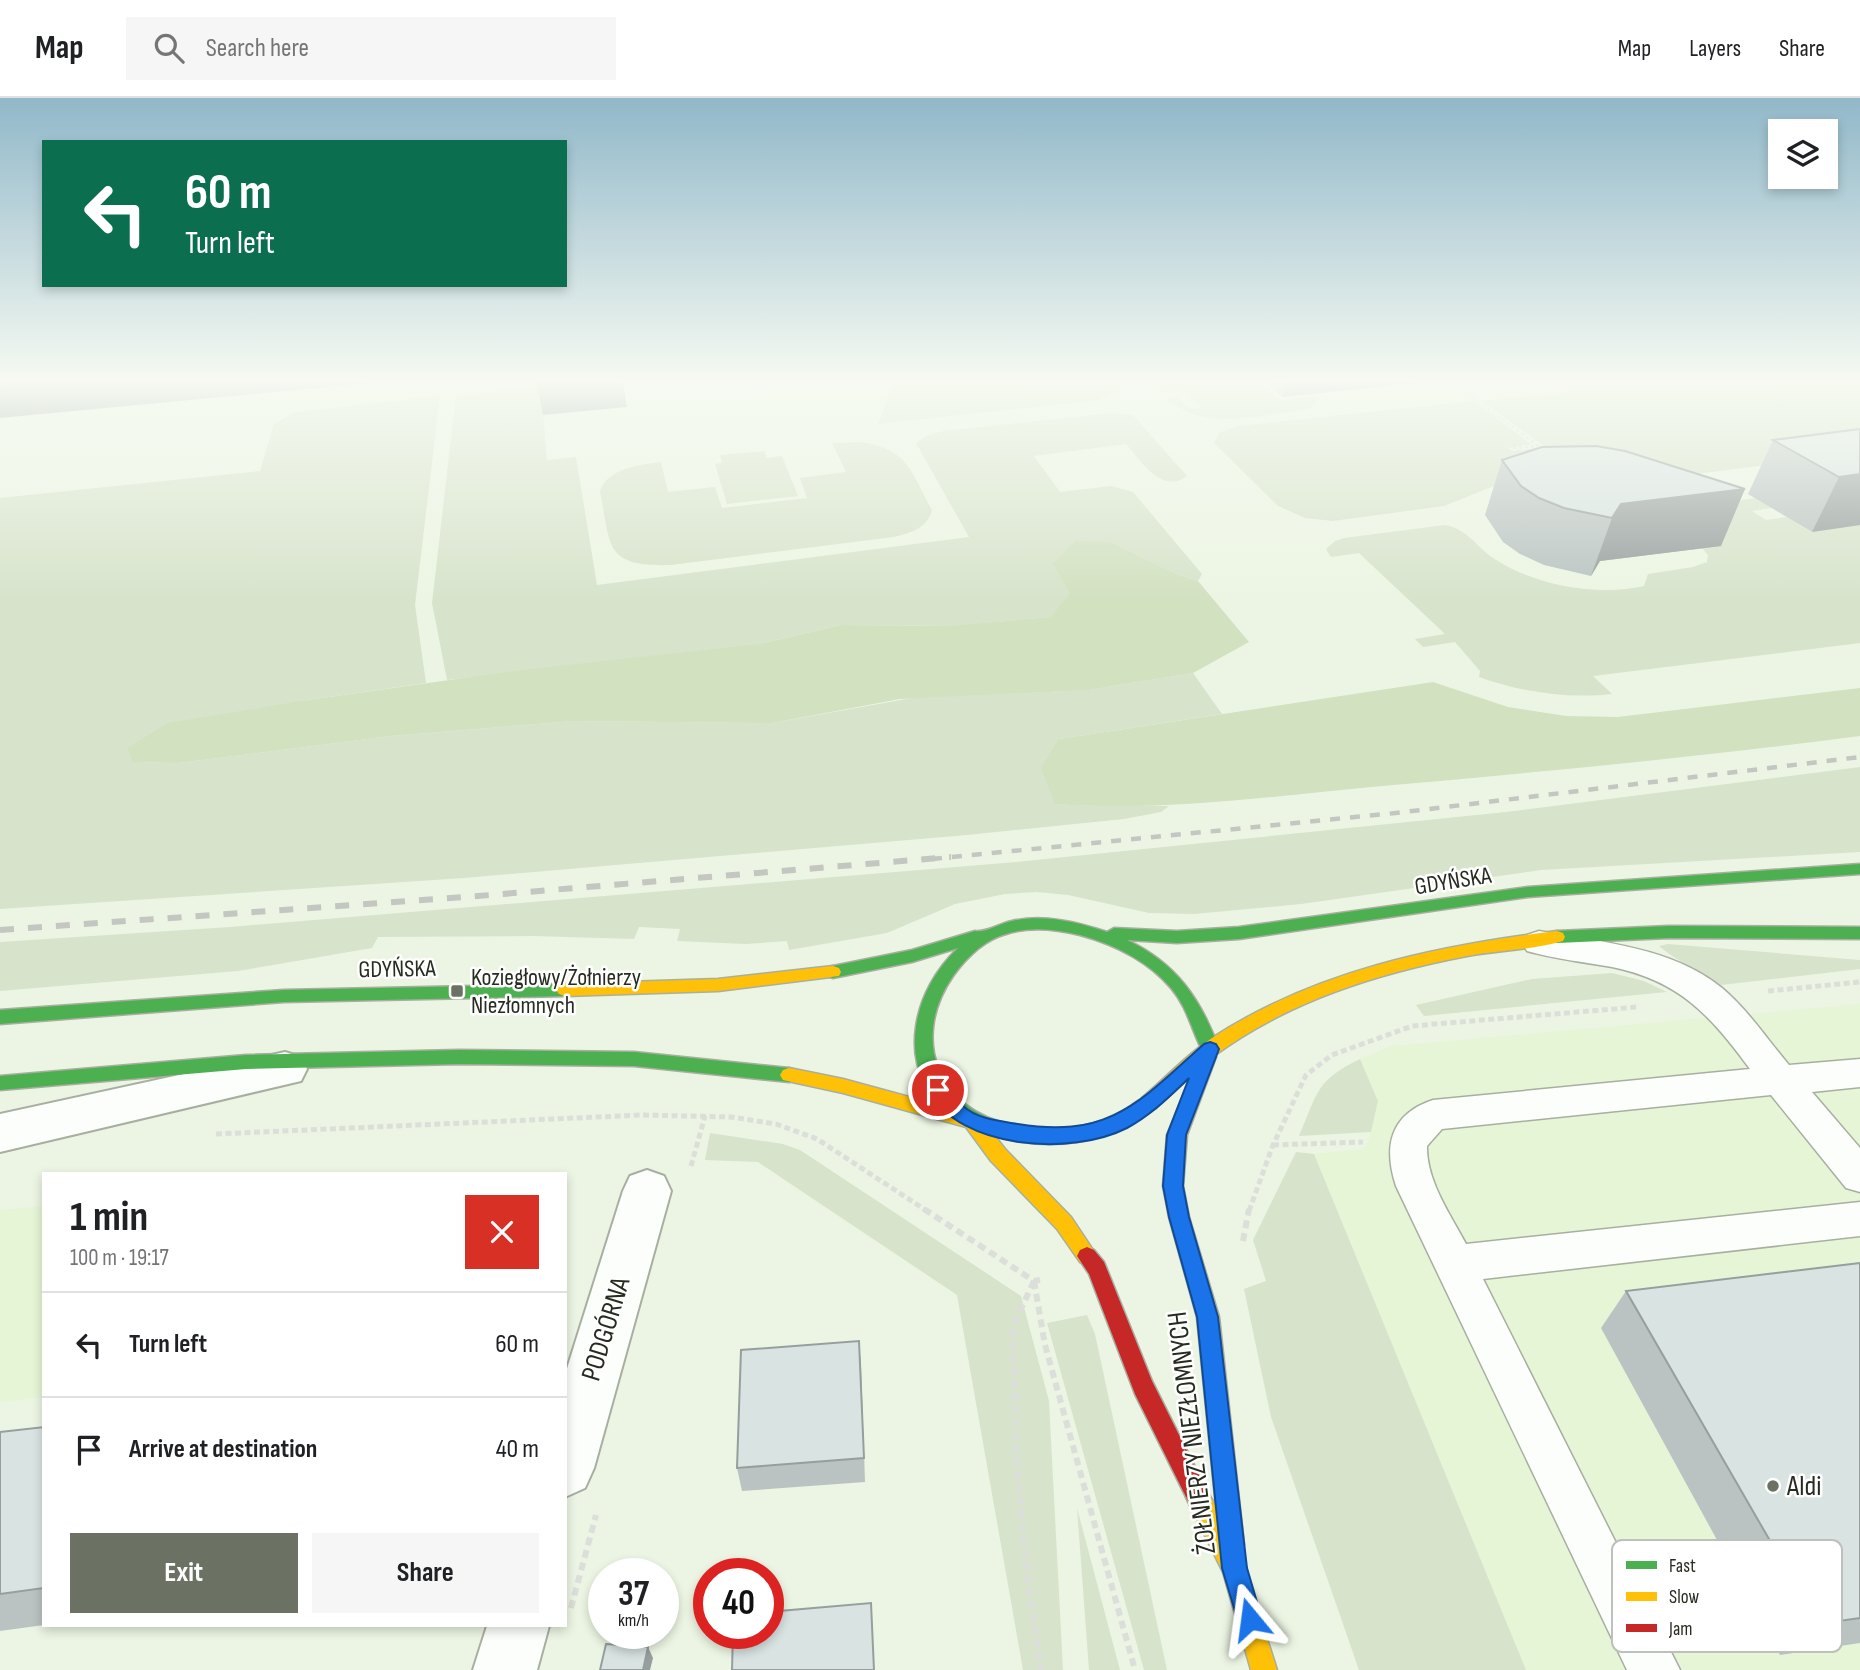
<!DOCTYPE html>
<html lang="en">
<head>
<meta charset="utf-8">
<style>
	:root { --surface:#fff; --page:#f6f6f6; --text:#202124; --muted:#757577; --line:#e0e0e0; --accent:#6b7264 }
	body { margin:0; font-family:"Sofia Sans Condensed",sans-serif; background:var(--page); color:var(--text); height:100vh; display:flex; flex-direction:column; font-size:26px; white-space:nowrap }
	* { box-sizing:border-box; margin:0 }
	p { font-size:23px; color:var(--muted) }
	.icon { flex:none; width:38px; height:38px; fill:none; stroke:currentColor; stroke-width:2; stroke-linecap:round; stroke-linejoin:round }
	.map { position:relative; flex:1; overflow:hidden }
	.sheet { position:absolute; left:42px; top:1074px; width:525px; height:455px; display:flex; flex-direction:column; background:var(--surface); border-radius:0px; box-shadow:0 4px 10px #0003 }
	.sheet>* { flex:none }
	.top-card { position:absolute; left:42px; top:42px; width:525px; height:147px; border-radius:0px; box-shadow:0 4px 10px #0003; background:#0b6e4f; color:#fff; overflow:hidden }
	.controls { position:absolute; left:1768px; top:21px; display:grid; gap:14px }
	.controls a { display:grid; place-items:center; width:70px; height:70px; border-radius:0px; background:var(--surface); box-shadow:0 4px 10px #0003; font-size:35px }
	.speed { position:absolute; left:588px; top:1460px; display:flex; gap:14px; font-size:35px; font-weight:700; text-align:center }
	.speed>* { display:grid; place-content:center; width:91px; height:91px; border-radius:50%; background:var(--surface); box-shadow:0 4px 10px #0003; line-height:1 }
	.speed small { font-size:18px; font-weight:400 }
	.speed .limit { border:10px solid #d22; background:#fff; color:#111 }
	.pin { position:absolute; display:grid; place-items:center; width:60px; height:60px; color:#fff; margin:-30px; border:4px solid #fff; border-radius:50%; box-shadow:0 2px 7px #0007 }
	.me { position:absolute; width:77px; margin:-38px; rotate:344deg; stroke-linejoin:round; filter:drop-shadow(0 0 5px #0008) }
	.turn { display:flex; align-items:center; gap:24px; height:147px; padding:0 28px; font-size:32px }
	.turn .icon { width:91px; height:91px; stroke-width:2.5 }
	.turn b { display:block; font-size:49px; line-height:60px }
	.round { display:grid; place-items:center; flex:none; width:74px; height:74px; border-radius:0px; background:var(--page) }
	.overview { display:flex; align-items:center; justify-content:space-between; height:119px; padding:0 28px }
	h1 { font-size:42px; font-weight:700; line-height:52px }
	.button { display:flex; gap:14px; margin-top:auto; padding:14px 28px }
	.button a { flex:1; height:80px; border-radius:0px; background:var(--accent); color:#fff; font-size:28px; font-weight:700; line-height:80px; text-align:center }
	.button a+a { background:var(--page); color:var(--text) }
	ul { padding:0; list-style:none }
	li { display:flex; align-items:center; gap:21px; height:105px; padding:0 28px; border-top:2px solid var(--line) }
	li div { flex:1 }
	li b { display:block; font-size:26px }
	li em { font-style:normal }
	header { display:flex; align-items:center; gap:42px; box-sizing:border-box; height:98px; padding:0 35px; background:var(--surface); border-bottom:2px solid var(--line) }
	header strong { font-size:33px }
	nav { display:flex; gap:38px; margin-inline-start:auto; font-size:24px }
	.search { width:490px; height:63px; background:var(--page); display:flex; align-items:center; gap:18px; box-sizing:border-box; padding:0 24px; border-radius:0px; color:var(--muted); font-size:26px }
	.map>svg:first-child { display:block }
	.built { fill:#e6f5d6 }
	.green { fill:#d7e3cb }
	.forest { fill:#d2e1c0 }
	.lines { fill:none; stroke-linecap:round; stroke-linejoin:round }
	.lane-casing { stroke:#a8afa1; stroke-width:3 }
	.street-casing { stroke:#a8afa1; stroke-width:4 }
	.fast-casing { stroke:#a8afa1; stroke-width:3 }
	.slow-casing { stroke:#a8afa1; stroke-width:3 }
	.jam-casing { stroke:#a8afa1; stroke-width:3 }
	.path-far2 { stroke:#dcdfd9; stroke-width:2.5; stroke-dasharray:3.5 2.5; stroke-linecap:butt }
	.path-far1 { stroke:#dcdfd9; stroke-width:5; stroke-dasharray:6 3.5; stroke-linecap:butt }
	.path { stroke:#dcdfd9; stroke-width:6; stroke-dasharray:8 5; stroke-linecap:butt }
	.lane { fill:#fcfefb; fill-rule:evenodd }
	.street { fill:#fcfefb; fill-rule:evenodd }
	.fast { fill:#4caf50; fill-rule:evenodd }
	.slow { fill:#ffc107; fill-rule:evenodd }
	.jam { fill:#c62828; fill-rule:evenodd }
	.rail-far1 { stroke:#c4c6c1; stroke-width:4.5; stroke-dasharray:10 10; stroke-linecap:butt }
	.rail { stroke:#c4c6c1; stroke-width:6; stroke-dasharray:14 14; stroke-linecap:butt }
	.wall { fill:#bac3c2 }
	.shaded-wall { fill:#979f9e }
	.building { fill:#d8e3e2; stroke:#979f9e; stroke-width:2 }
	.route { fill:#1a73e8; stroke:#114b97; stroke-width:2 }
	.poi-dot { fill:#6b7264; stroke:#fff; stroke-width:2.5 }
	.labels { text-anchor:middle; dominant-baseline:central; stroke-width:5; stroke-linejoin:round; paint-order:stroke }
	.street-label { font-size:24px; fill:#262c1f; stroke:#fff }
	.poi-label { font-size:24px; fill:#262c1f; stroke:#fff; text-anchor:start }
	.near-street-label { font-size:28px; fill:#262c1f; stroke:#fff }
	.near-poi-label { font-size:28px; fill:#262c1f; stroke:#fff; text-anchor:start }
	.key { fill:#fff; stroke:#bec0bc; stroke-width:2 }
	.key-label { font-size:19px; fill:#262c1f }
</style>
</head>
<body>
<header>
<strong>Map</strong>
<div class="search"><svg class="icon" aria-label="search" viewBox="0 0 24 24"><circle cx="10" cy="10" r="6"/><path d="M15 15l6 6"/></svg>Search here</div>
<nav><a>Map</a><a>Layers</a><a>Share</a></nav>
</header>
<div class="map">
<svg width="1860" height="1572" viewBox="0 0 1860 1572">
	<rect width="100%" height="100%" fill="#ecf5e3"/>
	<!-- built -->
	<g class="built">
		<path d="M1860,906V1572H1526L1314,1056L1362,1051L1368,1044L1378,1003L1360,961L1392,948Z"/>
		<path d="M44,1108V1299L0,1304V1112Z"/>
	</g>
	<!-- green -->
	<g class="green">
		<path d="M589,285L542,302L547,362L576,359L597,487L969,439L916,345L926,338L943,333L1112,315L1133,317L1187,378C1162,397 1141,363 1126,346L1034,358L1060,394L1111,388L1133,394L1202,476L1198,483L1177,476L1111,444L1052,519L954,528L841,527L764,545L447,582L432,505L456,297Z"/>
		<path d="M893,285H1118L1124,291L1099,302L878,326Z"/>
		<path d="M1151,285H1260L1280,302L1315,298L1318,302L1311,310L1302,312C1259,317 1203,334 1167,301L1177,300L1190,311L1202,310L1183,292L1160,294Z"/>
		<path d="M1556,285H1860V355L1696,376L1639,364L1575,371L1482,303L1569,294Z"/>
		<path d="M440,298L415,507L426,585L301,603L133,664L179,665L391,638L573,623L772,625L912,600L1089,592L1193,575L1222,616L1059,641L1055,706L1094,708H1169L1161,714L1124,721L967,737L464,780L0,811V400L260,373L274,326L295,314Z"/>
		<path d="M1474,303L1531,346L1508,350L1513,353L1537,350L1590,389L1499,386L1444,408L1333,423L1305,420L1278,408L1214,345L1220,334L1238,328Z"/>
		<path d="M862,344C909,351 911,375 932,412C928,430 910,435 894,439L671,467C604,469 611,449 600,393C608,370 640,367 661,364L668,394L715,389L722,410L807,400L800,380L846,374L832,345Z"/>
		<path d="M764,353L767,360L782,358L798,398L727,406L715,366L722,365L720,357Z"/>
		<path d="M1756,400L1772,410L1752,413L1766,422L1787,419L1811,434L1860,427V545L1593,578L1612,596C1567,601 1521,594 1479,579L1480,573L1455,544L1423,549L1415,541L1445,536L1359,455L1331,459L1326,451L1335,443L1344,440L1445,427C1466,430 1476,448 1493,460C1533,487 1597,499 1644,488L1648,476L1693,469L1707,464L1708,457L1701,449L1735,403Z"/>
		<path d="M1860,669V754L1541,772L1301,806L1194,816L1149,815L1068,797L1037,794L1005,796L955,806L887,835L789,852L787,843L746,846L677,843L680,831L639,829L634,841L533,838L378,839L372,850L238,873L0,893V844L230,829L1016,764L1506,714Z"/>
		<path d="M1668,846L1860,862V871L1721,887C1700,873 1678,864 1659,848Z"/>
		<path d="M1612,875L1644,883L1667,894L1424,918L1416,907L1532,881Z"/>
		<path d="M1360,961L1378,1003L1371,1034L1299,1038C1318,995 1315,983 1360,961Z"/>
		<path d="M710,1035L783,1046L800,1052L1021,1198L1049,1303L1063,1572H1023L957,1197L758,1064L705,1062Z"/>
		<path d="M1296,1054L1314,1056L1526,1572H1359L1271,1319L1244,1191L1266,1183L1253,1142Z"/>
		<path d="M1087,1217L1095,1236L1167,1572H1144L1047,1225Z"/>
		<path d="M1077,1410L1120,1572H1089Z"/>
	</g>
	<!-- forest -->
	<g class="forest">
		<path d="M1075,443L1111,444L1177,476L1198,483L1249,544L1193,575L1089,592L900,601L772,625L573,623L391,638L179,665L133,664L127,650L168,625L301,603L506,574L764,545L841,527L948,528L1051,519L1070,495L1053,466Z"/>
		<path d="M1433,584L1508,609L1566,618L1618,619L1860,590V638C1701,659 1541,674 1382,688C1273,698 1164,714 1055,706L1041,670L1059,641Z"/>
	</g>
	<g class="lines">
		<defs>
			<path id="lane" d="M1539,833C1600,844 1672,849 1722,890C1748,912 1767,941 1789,967L1860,961V989L1812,994L1860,1050V1094L1846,1090L1771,997L1442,1031L1427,1048C1426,1082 1450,1116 1466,1146L1860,1104V1138L1483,1181L1680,1572H1627L1396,1088C1383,1049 1390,1016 1433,1002L1750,971C1710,917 1680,883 1612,869C1584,864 1555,861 1527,853L1522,845L1527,837Z"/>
			<g id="street">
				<path d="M285,954L301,959L307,971L301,983L0,1054V1016Z"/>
				<path d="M647,1072L664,1078L671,1093L594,1370L585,1390L565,1399V1277L623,1093L630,1078Z"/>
				<path d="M487,1528H549L537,1572H473Z"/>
			</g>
			<g id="fast">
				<path d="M1860,766V776L1528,799L1239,841L1177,845L1127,842C1176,865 1201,901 1219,951L1216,956L1210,958L1204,956C1192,934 1188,910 1171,890C1148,863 1113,846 1080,837C1056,831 1030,828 1006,836C984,842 966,860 953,878C910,940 937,1013 1013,1027C1035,1031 1059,1032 1082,1028C1097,1025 1112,1019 1126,1011C1134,1006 1140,1000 1149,998L1156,1000L1158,1005L1156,1010C1132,1027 1106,1040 1077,1044C1004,1055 903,1020 916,929C920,899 936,871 958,850L912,864L833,880L827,878L825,874L827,870L833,868L912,852L975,833C986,835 1001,825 1012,823C1044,816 1077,824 1107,834L1114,830L1177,833L1239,829L1528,789Z"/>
				<path d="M1669,828L1860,829V841L1669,840L1557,845L1549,839L1557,833Z"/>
				<path d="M565,886L571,888L574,892L571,896L565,898L284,904L0,926V912L284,892Z"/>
				<path d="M459,952L634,954L789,970L795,972L798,977L795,982L789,984L634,968L459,966L246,971L0,992V978L246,957Z"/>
			</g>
			<g id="slow">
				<path d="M1557,833L1563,835L1565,839L1563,843C1533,852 1499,852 1467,858C1378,875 1289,903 1215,957L1216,959L1187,1037L1183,1088L1189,1119L1219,1219L1244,1447L1240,1456L1277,1572H1251L1223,1474L1186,1399L1190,1391L1198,1387L1206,1391L1216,1409L1197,1219L1169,1119L1163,1088L1167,1037L1191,978L1156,1010L1149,1012L1142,1010L1140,1005L1142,1000C1166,980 1186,957 1212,940C1315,873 1436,848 1557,833Z"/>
				<path d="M833,868L839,870L841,874L839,878L718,893L565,898L559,896L556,892L559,888L565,886L718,881Z"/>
				<path d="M789,970L843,981L979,1018L1005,1051L1071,1119L1097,1158L1094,1164L1087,1167L1080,1164L1057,1131L991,1063L966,1029L843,995L783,982L780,977L783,972Z"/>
			</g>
			<path id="jam" d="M1087,1149L1094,1152L1104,1164L1152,1283L1210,1399L1206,1407L1198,1411L1190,1407L1135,1296L1089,1176L1077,1158L1080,1152Z"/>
		</defs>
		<!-- lane casing -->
		<use href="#lane" class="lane-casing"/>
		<!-- street casing -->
		<use href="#street" class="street-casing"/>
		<!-- fast casing -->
		<use href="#fast" class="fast-casing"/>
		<!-- slow casing -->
		<use href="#slow" class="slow-casing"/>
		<!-- jam casing -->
		<use href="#jam" class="jam-casing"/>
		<!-- path-far2 -->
		<g class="path-far2">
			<path d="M1468,296L1543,351"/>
			<path d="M1525,357L1514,350L1538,348"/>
		</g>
		<!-- path-far1 -->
		<g class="path-far1">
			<path d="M1768,893L1860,884"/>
			<path d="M216,1036L642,1017L731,1019L776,1026L817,1041L927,1113"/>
			<path d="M1273,1047L1363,1044"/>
			<path d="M691,1068L705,1018"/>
			<path d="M1249,1113L1273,1047L1306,977L1332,957L1412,928L1637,909"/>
		</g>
		<!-- path -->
		<g class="path">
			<path d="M924,1111L1034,1183L1040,1182"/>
			<path d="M1243,1143L1249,1111"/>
			<path d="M1034,1183L1045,1247L1135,1572"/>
			<path d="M1034,1183L1013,1228L1017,1371L1027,1476L1041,1572"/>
			<path d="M571,1510L596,1417"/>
		</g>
		<!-- lane -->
		<use href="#lane" class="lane"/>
		<!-- street -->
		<use href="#street" class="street"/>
		<!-- fast -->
		<use href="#fast" class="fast"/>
		<!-- slow -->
		<use href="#slow" class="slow"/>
		<!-- jam -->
		<use href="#jam" class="jam"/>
		<!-- rail-far1 -->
		<path class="rail-far1" d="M932,761L1396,715L1860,659"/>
		<!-- rail -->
		<path class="rail" d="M0,832L466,799L951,759"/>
	</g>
	<!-- wall -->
	<g class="wall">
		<path d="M1266,285H1414L1282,299Z"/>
		<path d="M1860,331V427L1812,434L1748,396L1773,342Z"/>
		<path d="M1502,362L1721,448L1600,463L1591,478L1544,467L1520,456L1503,444L1485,417Z"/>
		<path d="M1860,1165V1545L1780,1557L1601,1230L1626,1193Z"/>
		<path d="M859,1243L865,1384L742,1393L737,1370Z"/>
		<path d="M44,1329V1527L0,1533V1334Z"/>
	</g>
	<!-- shaded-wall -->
	<g class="shaded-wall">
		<path d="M36,285H371L0,320V288Z"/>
		<path d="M560,285H623L627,309L543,317L537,287Z"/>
		<path d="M1285,285H1414L1282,299Z"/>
		<path d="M1860,376V427L1812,434L1839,379Z"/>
		<path d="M1745,391L1721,448L1600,463L1591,478L1612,420L1621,406Z"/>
		<path d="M859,1243L861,1268L865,1384L864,1360Z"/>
		<path d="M648,1549L653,1560L650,1572H643Z"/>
	</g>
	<!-- building -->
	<g class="building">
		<path d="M0,285H36L0,288Z"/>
		<path d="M537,285H560L537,287Z"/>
		<path d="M1860,331V376L1839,379L1773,342Z"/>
		<path d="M1596,348L1625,353L1745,391L1621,406L1612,420L1564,410L1539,400L1521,388L1502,362L1542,349Z"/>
		<path d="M1860,1165V1520L1818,1526L1626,1193Z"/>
		<path d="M859,1243L864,1360L737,1370L741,1252Z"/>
		<path d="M44,1329V1490L0,1496V1334Z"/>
		<path d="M871,1505L874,1572H732L733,1535H768V1514Z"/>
		<path d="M606,1546L648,1549L643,1572H600Z"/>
	</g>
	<!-- sky -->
	<linearGradient id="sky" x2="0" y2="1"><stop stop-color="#91b8c9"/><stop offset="0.56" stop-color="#f6faf2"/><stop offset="1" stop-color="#f6faf2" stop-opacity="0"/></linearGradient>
	<rect width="1860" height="505" fill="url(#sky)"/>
	<!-- route -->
	<path class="route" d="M1210,944L1216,946L1219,951L1186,1037L1183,1088L1189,1119L1218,1219L1247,1470L1262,1521L1259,1530L1250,1534L1240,1530L1222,1470L1197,1219L1169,1119L1163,1088L1167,1037L1189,980C1169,999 1151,1017 1127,1030C1072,1058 960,1052 928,992L931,986C947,981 953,999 963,1008C977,1021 1000,1023 1018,1026C1111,1041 1140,1003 1204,946Z"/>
	<!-- markers -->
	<g class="poi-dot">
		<rect x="450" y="886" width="14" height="14" rx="3.5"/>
		<circle cx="1773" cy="1388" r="7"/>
	</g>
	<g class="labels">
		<!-- street labels -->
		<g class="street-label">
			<text transform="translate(1453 783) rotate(-9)">GDYŃSKA</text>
			<text transform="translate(397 871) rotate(-1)">GDYŃSKA</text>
		</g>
		<!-- poi labels -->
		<g class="poi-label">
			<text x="471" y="879">Koziegłowy/Żołnierzy<tspan x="471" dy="28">Niezłomnych</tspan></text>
		</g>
		<!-- near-street labels -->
		<g class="near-street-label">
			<text transform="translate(606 1231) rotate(-73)">PODGÓRNA</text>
			<text transform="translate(1192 1335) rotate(-97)">ŻOŁNIERZY NIEZŁOMNYCH</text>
		</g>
		<!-- near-poi labels -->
		<g class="near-poi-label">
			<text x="1787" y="1388">Aldi</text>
		</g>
	</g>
	<!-- legend -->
	<rect x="1612" y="1442" width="230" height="112" rx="10" class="key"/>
	<rect x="1626" y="1463" width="31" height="8" fill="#4caf50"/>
	<rect x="1626" y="1494" width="31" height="9" fill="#ffc107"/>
	<rect x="1626" y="1526" width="31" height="8" fill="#c62828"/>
	<g class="key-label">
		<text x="1669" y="1474">Fast</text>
		<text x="1669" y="1505">Slow</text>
		<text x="1669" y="1537">Jam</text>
	</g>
</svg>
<div class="controls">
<a><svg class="icon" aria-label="layers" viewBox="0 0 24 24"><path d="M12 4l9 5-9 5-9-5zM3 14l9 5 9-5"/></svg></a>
</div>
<div class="speed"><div>37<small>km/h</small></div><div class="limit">40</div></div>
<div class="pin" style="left:938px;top:992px;background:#d93025"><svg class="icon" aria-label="arrive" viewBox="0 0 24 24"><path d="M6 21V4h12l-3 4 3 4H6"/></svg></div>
<svg class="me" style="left:1250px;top:1521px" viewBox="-20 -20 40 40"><path d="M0-17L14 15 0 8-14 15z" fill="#1a73e8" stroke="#fff" stroke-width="4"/></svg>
<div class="top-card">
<div class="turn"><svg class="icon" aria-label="left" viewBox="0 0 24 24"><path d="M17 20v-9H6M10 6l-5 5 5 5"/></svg><div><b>60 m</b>Turn left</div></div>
</div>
<section class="sheet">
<div class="overview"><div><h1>1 min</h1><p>100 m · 19:17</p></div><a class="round" style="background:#d93025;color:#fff"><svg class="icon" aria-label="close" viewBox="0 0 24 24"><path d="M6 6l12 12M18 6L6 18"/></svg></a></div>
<ul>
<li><svg class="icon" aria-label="left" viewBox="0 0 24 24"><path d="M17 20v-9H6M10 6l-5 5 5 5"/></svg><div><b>Turn left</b></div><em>60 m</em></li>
<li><svg class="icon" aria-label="arrive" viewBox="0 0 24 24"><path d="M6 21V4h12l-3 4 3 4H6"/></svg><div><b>Arrive at destination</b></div><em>40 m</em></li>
</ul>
<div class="button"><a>Exit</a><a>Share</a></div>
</section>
</div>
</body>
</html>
